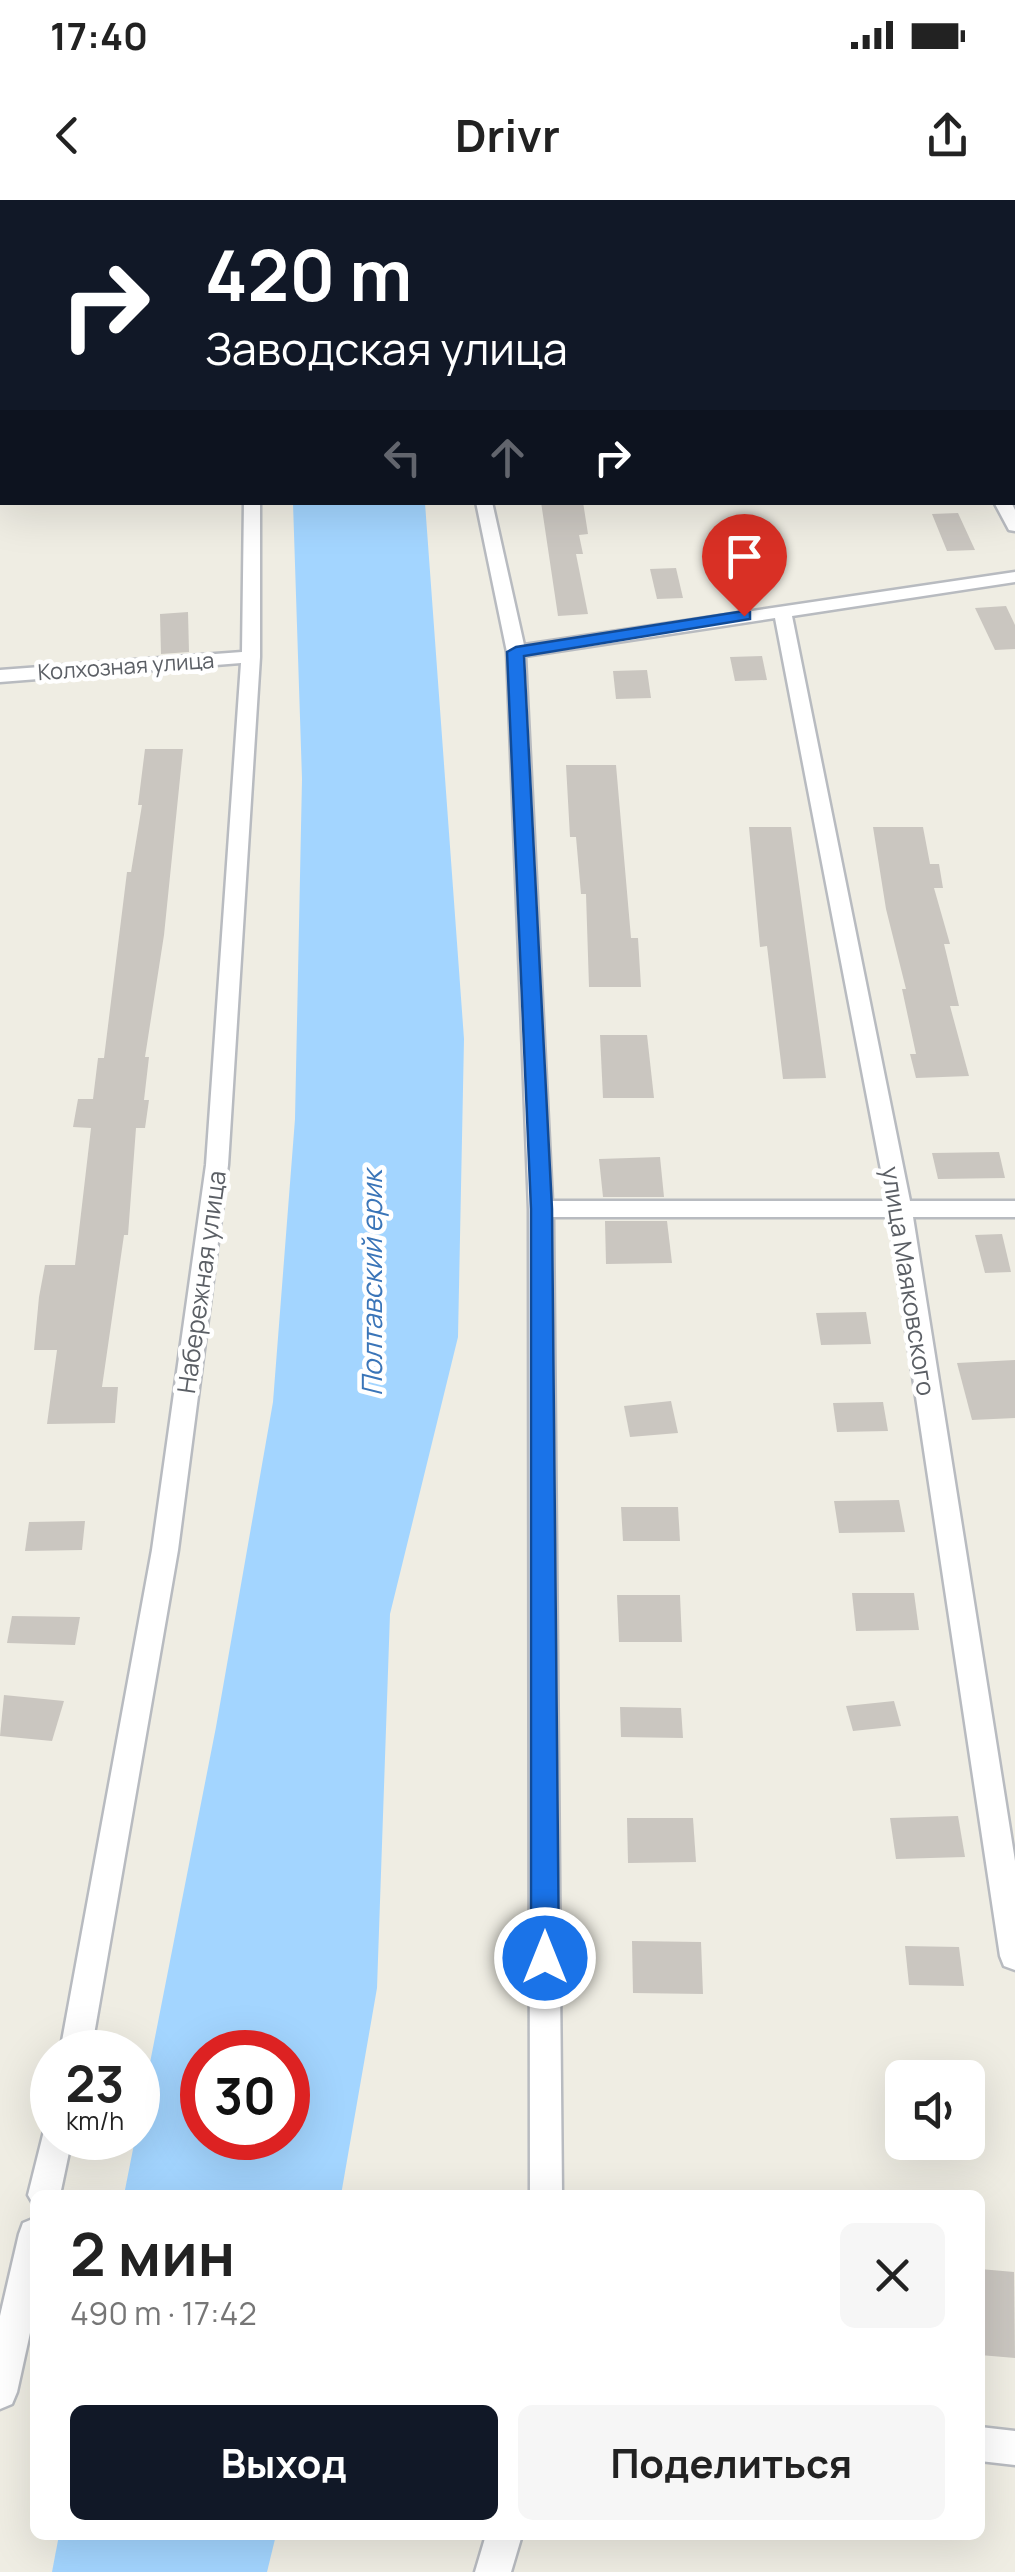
<!DOCTYPE html>
<html lang="ru">
<head>
<meta charset="utf-8">
<style>
	:root { --surface:#fff; --page:#f6f6f6; --text:#222; --muted:#767676; --accent:#111827 }
	body { margin:0; font-family:Manrope,sans-serif; background:var(--page); color:var(--text); height:100vh; display:flex; flex-direction:column; font-size:38px; white-space:nowrap }
	* { box-sizing:border-box; margin:0 }
	p { font-size:32px; color:var(--muted) }
	.icon { flex:none; width:55px; height:55px; fill:none; stroke:currentColor; stroke-width:2; stroke-linecap:round; stroke-linejoin:round }
	.map { position:relative; flex:1; overflow:hidden }
	.sheet { position:absolute; left:30px; top:1990px; width:955px; height:350px; display:flex; flex-direction:column; background:var(--surface); border-radius:15px; box-shadow:0 10px 40px #0002 }
	.sheet>* { flex:none }
	.guide { position:absolute; left:0px; top:0px; width:1015px; height:305px; box-shadow:0 10px 40px #0002; background:#111827; color:#fff; overflow:hidden }
	.tools { position:absolute; left:885px; top:1860px; display:grid; gap:20px }
	.tools a { display:grid; place-items:center; width:100px; height:100px; border-radius:15px; background:var(--surface); box-shadow:0 10px 40px #0002; font-size:50px }
	.speed { position:absolute; left:30px; top:1830px; display:flex; gap:20px; font-size:50px; font-weight:700; text-align:center }
	.speed>* { display:grid; place-content:center; width:130px; height:130px; border-radius:50%; background:var(--surface); box-shadow:0 10px 40px #0002; line-height:1 }
	.speed small { font-size:25px; font-weight:400 }
	.speed .limit { border:15px solid #d22; background:#fff; color:#111 }
	.pin { position:absolute; display:grid; place-items:center; width:85px; height:85px; color:#fff; margin:-102px -42px; border-radius:50% 50% 50% 0; rotate:-45deg; box-shadow:0 0 10px #0007 }
	.pin .icon { rotate:45deg }
	.me { position:absolute; width:110px; margin:-55px; rotate:0deg; stroke-linejoin:round; filter:drop-shadow(0 0 8px #0008) }
	.turn { display:flex; align-items:center; gap:35px; height:210px; padding:0 40px; font-size:45px }
	.turn .icon { width:130px; height:130px; stroke-width:2.5 }
	.turn b { display:block; font-size:70px; line-height:85px }
	.lanes { display:flex; align-items:center; height:95px; padding:0 40px; background:#0003; justify-content:center; gap:50px; direction:ltr }
	.lanes .off { opacity:.35 }
	.round { display:grid; place-items:center; flex:none; width:105px; height:105px; border-radius:15px; background:var(--page) }
	.headline { display:flex; align-items:center; justify-content:space-between; height:170px; padding:0 40px }
	h1 { font-size:60px; font-weight:700; line-height:75px }
	.button { display:flex; gap:20px; margin-top:auto; padding:20px 40px }
	.button a { flex:1; height:115px; border-radius:15px; background:var(--accent); color:#fff; font-size:40px; font-weight:700; line-height:115px; text-align:center }
	.button a+a { background:var(--page); color:var(--text) }
	.status { display:flex; justify-content:space-between; align-items:center; height:70px; padding:0 50px; background:var(--surface); direction:ltr }
	.status svg { height:28px; fill:currentColor }
	header { display:flex; justify-content:space-between; align-items:center; height:130px; padding:0 40px; background:var(--surface); font-size:45px; font-weight:700 }
	.map>svg:first-child { display:block }
	.water { fill:#a3d5ff; fill-rule:evenodd }
	.building { fill:#cac6c0 }
	.lines { fill:none; stroke-linecap:round; stroke-linejoin:round }
	.minor-casing { stroke:#b8bbc0; stroke-width:5 }
	.minor { fill:#fff; fill-rule:evenodd }
	.route { fill:#1a73e8; stroke:#114b97; stroke-width:2.5 }
	.labels { text-anchor:middle; dominant-baseline:central; stroke-width:9; stroke-linejoin:round; paint-order:stroke }
	.far-street-label { font-size:22px; fill:#5b5f65; stroke:#fff }
	.street-label { font-size:25px; fill:#5b5f65; stroke:#fff }
	.water-label { font-size:28px; font-style:italic; fill:#3a75b8; stroke:#fff }
</style>
</head>
<body>
<div class="status"><b>17:40</b><svg viewBox="0 0 49 12"><path d="M0 12V9h3v3zM5 12V6h3v6zM10 12V3h3v9zM15 12V0h3v12zM26 1h20v11H26zM47 4h2v5h-2z"/></svg></div>
<header><svg class="icon" aria-label="back" viewBox="0 0 24 24"><path d="M15 5l-7 7 7 7"/></svg>Drivr<svg class="icon" aria-label="share" viewBox="0 0 24 24"><path d="M12 15V3M7 8l5-5 5 5M5 13v7h14v-7"/></svg></header>
<div class="map">
<svg width="1015" height="2372" viewBox="0 0 1015 2372">
	<rect width="100%" height="100%" fill="#efede3"/>
	<!-- water -->
	<g class="water">
		<path d="M293,303H425L464,839L458,1137L390,1414L377,1788L341,1995H124L216,1527L273,1202L295,919L302,579ZM288,1852V1938H202V1852Z"/>
		<path d="M59,2335H276L267,2372H52Z"/>
	</g>
	<!-- building -->
	<g class="building">
		<path d="M541,302H583L588,334L579,335L583,354H576L588,414L558,416Z"/>
		<path d="M958,313L975,350L947,351L932,314Z"/>
		<path d="M676,368L683,398L657,399L650,369Z"/>
		<path d="M1006,406L1015,425V449L995,450L975,408Z"/>
		<path d="M188,412L189,452L161,454L160,414Z"/>
		<path d="M762,456L767,480L735,481L730,457Z"/>
		<path d="M647,470L651,498L616,499L613,471Z"/>
		<path d="M145,549H183L164,735L145,857H149L144,900H149L145,928H136L128,1035H124L102,1187H118L115,1223L47,1224L57,1150H34L39,1097L45,1065H75L91,928L73,927L78,899H93L98,858H104L127,672H131L142,605H138Z"/>
		<path d="M566,565H616L631,738H638L641,787H589L586,694H581L576,637H570Z"/>
		<path d="M749,627H791L826,878L783,879L767,746L760,747Z"/>
		<path d="M873,627H923L930,664H939L943,688H934L950,744H944L959,806H950L969,876L916,878L910,854H916L902,789H906L886,709Z"/>
		<path d="M600,835H647L654,898H603Z"/>
		<path d="M999,952L1005,978L938,979L932,953Z"/>
		<path d="M660,957L664,997H603L599,959Z"/>
		<path d="M605,1021H667L672,1063L606,1064Z"/>
		<path d="M1002,1034L1011,1072L985,1073L975,1035Z"/>
		<path d="M866,1112L871,1144L821,1145L816,1113Z"/>
		<path d="M1015,1160V1218L972,1220L957,1163Z"/>
		<path d="M671,1201L678,1233L630,1237L624,1206Z"/>
		<path d="M883,1202L888,1231L837,1232L833,1203Z"/>
		<path d="M899,1300L905,1332L839,1333L834,1301Z"/>
		<path d="M621,1307H678L680,1341H623Z"/>
		<path d="M85,1321L82,1350L25,1351L29,1322Z"/>
		<path d="M852,1393H914L919,1430L856,1431Z"/>
		<path d="M617,1395H680L682,1442H619Z"/>
		<path d="M12,1416L80,1417L75,1445L7,1443Z"/>
		<path d="M4,1495L64,1501L52,1541L0,1536Z"/>
		<path d="M894,1501L901,1526L853,1531L846,1506Z"/>
		<path d="M620,1507L681,1508L683,1538L621,1537Z"/>
		<path d="M958,1616L965,1657L896,1659L890,1618Z"/>
		<path d="M627,1618H693L696,1662L628,1663Z"/>
		<path d="M632,1741L701,1742L703,1794L633,1793Z"/>
		<path d="M905,1746L959,1747L964,1786L909,1785Z"/>
		<path d="M980,2069L1014,2072L1015,2158L980,2155Z"/>
	</g>
	<g class="lines">
		<defs>
			<g id="minor">
				<rect x="248" y="0" width="14" height="2"/>
				<rect x="414" y="0" width="14" height="2"/>
				<path d="M811,0H826L827,2H813Z"/>
				<rect x="1012" y="225" width="3" height="10"/>
				<path d="M244,302H260V457L228,965L178,1350L91,1852H60L152,1350L206,965L241,463L0,482V470L242,452Z"/>
				<path d="M476,302H492L524,445L1015,372V382L792,416L910,1001H1015V1017H913L1015,1661V1770L1004,1766L1000,1756L889,1017H553L562,1995H530L529,1009L507,452ZM775,418L887,1001H552L525,456Z"/>
				<path d="M994,302H1011L1015,310V331L1009,330Z"/>
				<path d="M52,1924V1938H72L60,1995H35V2007L28,1995L45,1927Z"/>
				<path d="M35,2018V2110L17,2192L12,2204L0,2209V2116L19,2034L23,2023Z"/>
				<path d="M980,2227L1015,2231V2265L980,2261Z"/>
				<path d="M486,2335H522L511,2372H475Z"/>
			</g>
		</defs>
		<!-- minor casing -->
		<use href="#minor" class="minor-casing"/>
		<!-- minor -->
		<use href="#minor" class="minor"/>
	</g>
	<!-- route -->
	<path class="route" d="M744,411L750,412V419L524,456L552,1009L559,1758L555,1767L545,1771L535,1767L531,1758V1009L507,452L516,447Z"/>
	<g class="labels">
		<!-- far-street labels -->
		<g class="far-street-label">
			<text transform="translate(126 466) rotate(-4)">Колхозная улица</text>
		</g>
		<!-- street labels -->
		<g class="street-label">
			<text transform="translate(909 1081) rotate(81)">улица Маяковского</text>
			<text transform="translate(201 1082) rotate(-82)">Набережная улица</text>
		</g>
		<!-- water labels -->
		<g class="water-label">
			<text transform="translate(371 1083) rotate(-90)">Полтавский ерик</text>
		</g>
	</g>
</svg>
<div class="tools">
<a><svg class="icon" aria-label="sound" viewBox="0 0 24 24"><path d="M4 9h4l5-4v14l-5-4H4zM17 9q2 3 0 6"/></svg></a>
</div>
<div class="speed"><div>23<small>km/h</small></div><div class="limit">30</div></div>
<div class="pin" style="left:744px;top:416px;background:#d93025"><svg class="icon" aria-label="arrive" viewBox="0 0 24 24"><path d="M6 21V4h12l-3 4 3 4H6"/></svg></div>
<svg class="me" style="left:545px;top:1758px" viewBox="-20 -20 40 40"><circle r="17" fill="#1a73e8" stroke="#fff" stroke-width="3"/><path d="M0-11L8 9 0 5-8 9z" fill="#fff"/></svg>
<div class="guide">
<div class="turn"><svg class="icon" aria-label="right" viewBox="0 0 24 24"><path d="M7 20v-9h11M14 6l5 5-5 5"/></svg><div><b>420 m</b>Заводская улица</div></div>
<div class="lanes"><svg class="icon off" aria-label="left" viewBox="0 0 24 24"><path d="M17 20v-9H6M10 6l-5 5 5 5"/></svg><svg class="icon off" aria-label="ahead" viewBox="0 0 24 24"><path d="M12 20V5M6 11l6-6 6 6"/></svg><svg class="icon" aria-label="right" viewBox="0 0 24 24"><path d="M7 20v-9h11M14 6l5 5-5 5"/></svg></div>
</div>
<section class="sheet">
<div class="headline"><div><h1>2 мин</h1><p>490 m · 17:42</p></div><a class="round"><svg class="icon" aria-label="close" viewBox="0 0 24 24"><path d="M6 6l12 12M18 6L6 18"/></svg></a></div>
<div class="button"><a>Выход</a><a>Поделиться</a></div>
</section>
</div>
</body>
</html>
